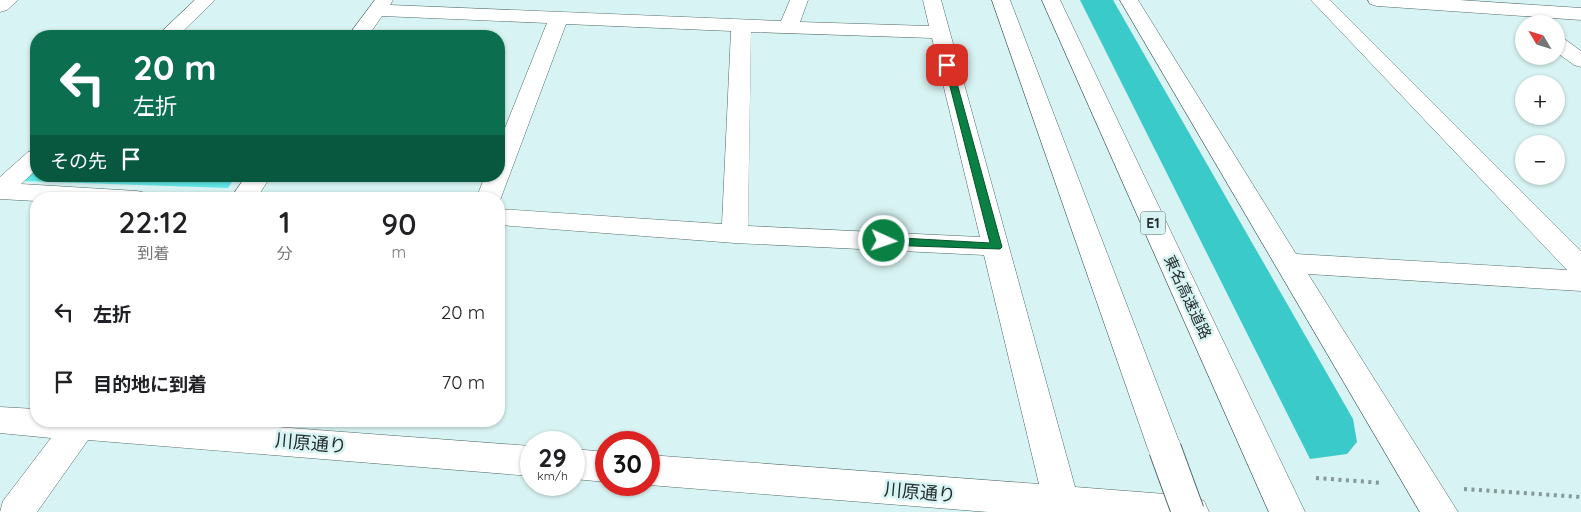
<!DOCTYPE html>
<html lang="ja">
<head>
<meta charset="utf-8">
<style>
	:root { --surface:#fff; --page:#f2f2f2; --text:#202124; --muted:#757577 }
	body { margin:0; font-family:Quicksand,"Noto Sans JP",sans-serif; background:var(--page); color:var(--text); height:100vh; display:flex; flex-direction:column; font-size:19px; white-space:nowrap }
	* { box-sizing:border-box; margin:0 }
	p { font-size:16px; color:var(--muted) }
	.icon { flex:none; width:28px; height:28px; fill:none; stroke:currentColor; stroke-width:2; stroke-linecap:round; stroke-linejoin:round }
	.map { position:relative; flex:1; overflow:hidden }
	.details { position:absolute; left:30px; top:192px; width:475px; height:235px; display:flex; flex-direction:column; background:var(--surface); border-radius:20px; box-shadow:0 1px 4px #0004 }
	.details>* { flex:none }
	.guide { position:absolute; left:30px; top:30px; width:475px; height:152px; border-radius:20px; box-shadow:0 1px 4px #0004; background:#0b6e4f; color:#fff; overflow:hidden }
	.needle { width:32px; rotate:308deg }
	.fabs { position:absolute; left:1515px; top:15px; display:grid; gap:10px }
	.fabs a { display:grid; place-items:center; width:50px; height:50px; border-radius:50%; background:var(--surface); box-shadow:0 1px 4px #0004; font-size:25px }
	.speed { position:absolute; left:520px; top:431px; display:flex; gap:10px; font-size:25px; font-weight:700; text-align:center }
	.speed>* { display:grid; place-content:center; width:65px; height:65px; border-radius:50%; background:var(--surface); box-shadow:0 1px 4px #0004; line-height:1 }
	.speed small { font-size:12px; font-weight:400 }
	.speed .limit { border:8px solid #d22; background:#fff; color:#111 }
	.pin { position:absolute; display:grid; place-items:center; width:42px; height:42px; color:#fff; margin:-21px; border-radius:10px; box-shadow:0 2px 8px #0006 }
	.me { position:absolute; width:55px; margin:-28px; rotate:93deg; stroke-linejoin:round; filter:drop-shadow(0 0 4px #0008) }
	.turn { display:flex; align-items:center; gap:18px; height:105px; padding:0 20px; font-size:22px }
	.turn .icon { width:65px; height:65px; stroke-width:2.5 }
	.turn b { display:block; font-size:35px; line-height:42px }
	.then { display:flex; align-items:center; height:48px; padding:0 20px; background:#0003; gap:10px; font-size:19px }
	.eta { display:flex; justify-content:space-evenly; align-items:center; height:85px; text-align:center }
	.eta b { font-size:30px; font-weight:600; line-height:35px }
	ul { padding:0; list-style:none }
	li { display:flex; align-items:center; gap:15px; height:70px; padding:0 20px }
	li div { flex:1 }
	li b { display:block; font-size:19px }
	li em { font-style:normal }
	.map>svg:first-child { display:block }
	.green { fill:#60e7e6 }
	.forest { fill:#39cac9 }
	.lines { fill:none; stroke-linecap:round; stroke-linejoin:round }
	.minor-casing { stroke:#506868; stroke-width:1 }
	.highway-casing { stroke:#506868; stroke-width:1 }
	.path { stroke:#849898; stroke-width:4; stroke-dasharray:3 4.5; stroke-linecap:butt }
	.minor { fill:#fff; fill-rule:evenodd }
	.highway { fill:#fff; fill-rule:evenodd }
	.highway-bridge-casing { stroke:#506868; stroke-width:34; stroke-linecap:butt }
	.highway-bridge { stroke:#fff; stroke-width:32 }
	.route { fill:#0b8043; stroke:#07532c }
	.labels { text-anchor:middle; dominant-baseline:central; stroke-width:5; stroke-linejoin:round; paint-order:stroke }
	.shield { fill:#d8f3f3; stroke:#596868; stroke-width:1 }
	.shield-label { font-size:14px; font-weight:bold; fill:#232d2d }
	.street-label { font-size:15px; fill:#232d2d; stroke:#d8f3f3 }
	.near-street-label { font-size:18px; fill:#232d2d; stroke:#d8f3f3 }
</style>
</head>
<body>
<div class="map">
<svg width="1581" height="512" viewBox="0 0 1581 512">
	<rect width="100%" height="100%" fill="#d8f3f3"/>
	<!-- green -->
	<path class="green" d="M36,169V176H236L228,188L23,181Z"/>
	<!-- forest -->
	<path class="forest" d="M1080,0H1113L1353,419L1357,442L1347,454L1310,459Z"/>
	<g class="lines">
		<defs>
			<g id="minor">
				<path d="M0,0H18L7,10L0,12Z"/>
				<path d="M195,0H215L178,36H157Z"/>
				<path d="M375,0H393L390,5L781,21L790,0H808L800,22L929,26L923,0H941L1075,487L1191,496L1204,501L1209,512H988L649,485V455L1039,484L984,255L735,243L499,225V209L722,224L731,31L566,24L499,203V199H476L485,176H499V143L547,23L382,16L368,36H348ZM751,32L932,38L980,237L748,226Z"/>
				<path d="M1120,0H1138L1296,254L1567,270L1311,0H1330L1581,251V291L1308,274L1458,512H1420Z"/>
				<path d="M1368,0H1459L1581,8V20L1377,6L1370,4Z"/>
				<path d="M1556,36L1563,38L1581,51V67L1574,65L1556,52Z"/>
				<path d="M36,150V170L21,184L137,191L146,193L150,199H36V201L0,199V177L28,152Z"/>
				<path d="M246,176H271L256,199H230Z"/>
				<path d="M0,407L36,409V421H196L531,446V476L88,440L37,512H0L3,501L51,438L0,433Z"/>
				<path d="M574,449L606,452V482L574,479Z"/>
			</g>
			<g id="highway">
				<path d="M992,0H1010L1182,449L1177,459L1165,463L1153,459L1148,449Z"/>
				<path d="M1042,0H1060L1305,512H1269Z"/>
			</g>
		</defs>
		<!-- minor casing -->
		<use href="#minor" class="minor-casing"/>
		<!-- highway casing -->
		<use href="#highway" class="highway-casing"/>
		<!-- path -->
		<g class="path">
			<path d="M1316,478L1383,483"/>
			<path d="M1464,489L1581,497"/>
		</g>
		<!-- minor -->
		<use href="#minor" class="minor"/>
		<!-- highway -->
		<use href="#highway" class="highway"/>
		<defs>
			<path id="highway-bridge" d="M1165,449L1188,512"/>
		</defs>
		<!-- highway-bridge casing -->
		<use href="#highway-bridge" class="highway-bridge-casing"/>
		<!-- highway-bridge -->
		<use href="#highway-bridge" class="highway-bridge"/>
	</g>
	<!-- route -->
	<path class="route" d="M944,63L952,65L1002,247L1000,249L884,245L879,241L884,237L990,243Z"/>
	<g class="labels">
		<!-- shield labels -->
		<rect class="shield" x="1140.5" y="211.5" width="25" height="23" rx="4"/>
		<g class="shield-label">
			<text x="1153" y="223">E1</text>
		</g>
		<!-- street labels -->
		<g class="street-label">
			<text transform="translate(1188 297) rotate(65)">東名高速道路</text>
		</g>
		<!-- near-street labels -->
		<g class="near-street-label">
			<text transform="translate(311 443) rotate(5)">川原通り</text>
			<text transform="translate(920 492) rotate(5)">川原通り</text>
		</g>
	</g>
</svg>
<div class="fabs">
<a><svg class="needle" viewBox="-14 -14 28 28"><path d="M0-13l5 13h-10z" fill="#e53935"/><path d="M0 13l5-13h-10z" fill="#757577"/></svg></a>
<a>+</a>
<a>−</a>
</div>
<div class="speed"><div>29<small>km/h</small></div><div class="limit">30</div></div>
<div class="pin" style="left:947px;top:65px;background:#d93025"><svg class="icon" aria-label="arrive" viewBox="0 0 24 24"><path d="M6 21V4h12l-3 4 3 4H6"/></svg></div>
<svg class="me" style="left:884px;top:241px" viewBox="-20 -20 40 40"><circle r="17" fill="#0b8043" stroke="#fff" stroke-width="3"/><path d="M0-11L8 9 0 5-8 9z" fill="#fff"/></svg>
<div class="guide">
<div class="turn"><svg class="icon" aria-label="left" viewBox="0 0 24 24"><path d="M17 20v-9H6M10 6l-5 5 5 5"/></svg><div><b>20 m</b>左折</div></div>
<div class="then">その先<svg class="icon" aria-label="arrive" viewBox="0 0 24 24"><path d="M6 21V4h12l-3 4 3 4H6"/></svg></div>
</div>
<section class="details">
<div class="eta">
<div><b>22:12</b><p>到着</p></div>
<div><b>1</b><p>分</p></div>
<div><b>90</b><p>m</p></div>
</div>
<ul>
<li><svg class="icon" aria-label="left" viewBox="0 0 24 24"><path d="M17 20v-9H6M10 6l-5 5 5 5"/></svg><div><b>左折</b></div><em>20 m</em></li>
<li><svg class="icon" aria-label="arrive" viewBox="0 0 24 24"><path d="M6 21V4h12l-3 4 3 4H6"/></svg><div><b>目的地に到着</b></div><em>70 m</em></li>
</ul>
</section>
</div>
</body>
</html>
